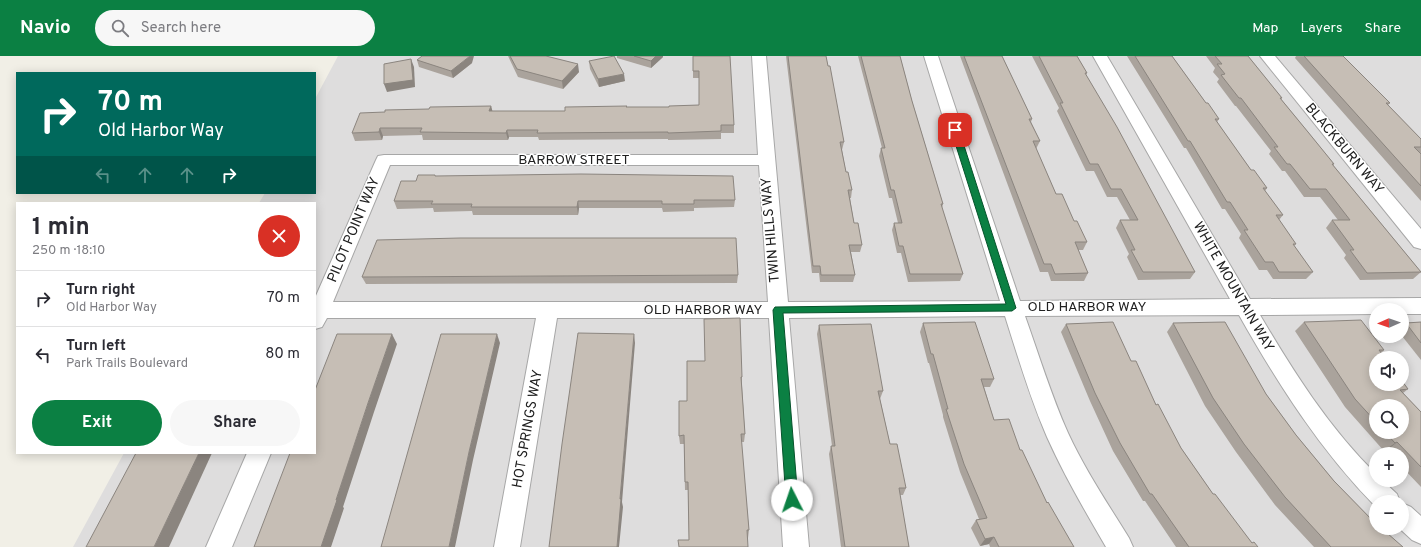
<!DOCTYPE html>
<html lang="en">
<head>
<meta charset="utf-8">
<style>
	:root { --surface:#fff; --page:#f7f7f7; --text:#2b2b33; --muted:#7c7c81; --line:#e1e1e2; --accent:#0b8043 }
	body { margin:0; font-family:Overpass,sans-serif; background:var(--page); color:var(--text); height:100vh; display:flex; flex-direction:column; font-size:15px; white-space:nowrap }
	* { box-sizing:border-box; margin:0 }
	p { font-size:13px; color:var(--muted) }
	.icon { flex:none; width:22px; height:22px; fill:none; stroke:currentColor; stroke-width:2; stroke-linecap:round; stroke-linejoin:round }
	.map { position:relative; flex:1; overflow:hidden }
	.panel { position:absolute; left:16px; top:146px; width:300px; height:252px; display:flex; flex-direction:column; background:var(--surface); border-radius:0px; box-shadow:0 2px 10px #0003 }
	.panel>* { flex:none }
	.hud { position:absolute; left:16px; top:16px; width:300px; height:122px; border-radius:0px; box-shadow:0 2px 10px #0003; background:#00695c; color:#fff; overflow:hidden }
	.needle { width:26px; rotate:268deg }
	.controls { position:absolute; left:1369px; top:247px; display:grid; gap:8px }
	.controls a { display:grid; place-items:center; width:40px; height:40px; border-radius:50%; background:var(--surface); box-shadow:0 2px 10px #0003; font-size:20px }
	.pin { position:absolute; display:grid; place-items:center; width:34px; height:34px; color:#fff; margin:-17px; border-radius:8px; box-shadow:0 2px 6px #0006 }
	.me { position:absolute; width:44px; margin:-22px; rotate:356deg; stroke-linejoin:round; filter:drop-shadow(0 0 3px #0008) }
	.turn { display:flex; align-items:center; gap:14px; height:84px; padding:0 16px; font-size:18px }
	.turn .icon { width:52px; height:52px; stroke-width:2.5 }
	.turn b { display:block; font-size:28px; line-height:34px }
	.lanes { display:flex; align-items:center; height:38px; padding:0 16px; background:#0003; justify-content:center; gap:20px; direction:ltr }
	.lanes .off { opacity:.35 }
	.round { display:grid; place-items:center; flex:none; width:42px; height:42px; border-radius:21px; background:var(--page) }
	.overview { display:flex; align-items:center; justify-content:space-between; height:68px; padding:0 16px }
	h1 { font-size:24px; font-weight:700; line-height:30px }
	.primary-button { display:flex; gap:8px; margin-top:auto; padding:8px 16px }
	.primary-button a { flex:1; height:46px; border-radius:24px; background:var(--accent); color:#fff; font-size:16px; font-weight:700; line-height:46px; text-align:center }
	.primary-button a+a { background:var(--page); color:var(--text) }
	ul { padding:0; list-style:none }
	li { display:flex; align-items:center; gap:12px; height:56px; padding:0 16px; border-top:1px solid var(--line) }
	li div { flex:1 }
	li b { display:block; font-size:15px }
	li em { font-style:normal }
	header { display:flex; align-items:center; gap:24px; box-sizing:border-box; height:56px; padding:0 20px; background:var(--accent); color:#fff }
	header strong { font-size:19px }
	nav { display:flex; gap:22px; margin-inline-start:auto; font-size:14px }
	.search { width:280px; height:36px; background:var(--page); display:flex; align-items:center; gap:10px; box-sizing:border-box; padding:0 14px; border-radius:22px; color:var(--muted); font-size:15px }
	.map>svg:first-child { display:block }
	.residential { fill:#dedddd; fill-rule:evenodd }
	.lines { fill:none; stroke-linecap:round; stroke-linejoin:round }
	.street-casing { stroke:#a7a7a7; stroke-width:2 }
	.street { fill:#fff; fill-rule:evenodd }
	.wall { fill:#aaa39c; fill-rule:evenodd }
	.shaded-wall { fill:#8b857f }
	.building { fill:#c6beb5; stroke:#8b857f }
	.route { fill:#0b8043; stroke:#07532c }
	.labels { text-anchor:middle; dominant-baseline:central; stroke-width:3; stroke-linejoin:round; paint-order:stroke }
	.street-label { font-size:14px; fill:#202020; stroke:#fff }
</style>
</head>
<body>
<header>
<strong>Navio</strong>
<div class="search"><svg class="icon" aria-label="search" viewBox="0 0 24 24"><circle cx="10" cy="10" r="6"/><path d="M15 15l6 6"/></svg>Search here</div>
<nav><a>Map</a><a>Layers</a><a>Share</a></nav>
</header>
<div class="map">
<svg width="1421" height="491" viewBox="0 0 1421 491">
	<rect width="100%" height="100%" fill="#f1efe6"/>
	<!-- residential -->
	<path class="residential" d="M338,0H1421V491H73L124,397H315V147H259L265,137H315V43ZM1376,254H1402V280H1376ZM1376,302H1402V328H1376ZM1376,350H1402V376H1376ZM1376,398H1402V424H1376ZM1376,446H1402V472H1376Z"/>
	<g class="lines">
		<defs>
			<g id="street">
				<path d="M752,0H766L788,246L1000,245L924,0H938L1020,245L1230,243L1093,0H1107L1250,243L1421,242V258H1402V254H1376V258L1260,259C1293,315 1329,372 1376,418V424H1382L1397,438L1400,446H1376V451C1320,394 1278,328 1239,259L1025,260C1039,299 1051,339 1068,377C1085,414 1108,448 1129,482L1133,491H1106C1085,455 1064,419 1047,381C1030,342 1018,301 1005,260L789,262L809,491H783L769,262H557L520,491H494L536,262H327L322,271L315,273V242L376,104L378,100L384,99H758ZM390,109H759L768,246H333Z"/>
				<path d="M1260,0H1275L1421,173V193L1414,191Z"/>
				<path d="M247,397H271L232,491H206Z"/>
				<path d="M1402,447L1411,451L1421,460V488L1412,484L1399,472H1402Z"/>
			</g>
		</defs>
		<!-- street casing -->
		<use href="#street" class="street-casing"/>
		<!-- street -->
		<use href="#street" class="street"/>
	</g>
	<!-- wall -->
	<g class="wall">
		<path d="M508,0H546L579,16L563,33L518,21Z"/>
		<path d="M617,0H663V1L651,12L617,2Z"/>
		<path d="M693,0L734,69V77H721V83L668,84V83L539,84L538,81H509L508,84H423L422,79L383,80L382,84L355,85L352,77L429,53L491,50L492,55H565L627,51H669L699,49V22H693Z"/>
		<path d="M786,0H826L844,86L842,94L846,116L852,134L851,142H850L854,167L862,189L860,196H851L855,219L853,226H820L819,217H812Z"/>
		<path d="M858,0H900L912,45L943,148L942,152L963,218L960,225L908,226L901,197H897L892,174L894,167H898L892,142H889L879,100L881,92H882Z"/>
		<path d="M960,0H1002L1032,63L1031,66L1040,85L1036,93L1056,138L1087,186L1083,194H1078L1088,217L1084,225H1051L1048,216H1040Z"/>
		<path d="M1032,0H1077L1087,17L1086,19L1195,216L1190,223L1138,224L1127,201L1129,198L1116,172L1120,164H1130L1117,141H1107L1094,115H1086L1057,55L1059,52Z"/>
		<path d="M1127,0H1172L1206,47L1219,63L1217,66L1251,114L1267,132L1265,135L1283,159L1279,164L1296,188L1294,190L1313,216L1306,223H1273L1267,214H1259L1239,182L1241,178L1225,153H1222L1186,92H1184Z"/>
		<path d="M1206,0H1248L1282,42L1281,43L1334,108L1333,109L1421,216L1413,223L1360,224L1344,202L1346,199L1326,172L1332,164H1338L1320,141H1304L1285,115H1282L1269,98L1271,95L1236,50H1235L1217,26L1219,23L1213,16L1215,12Z"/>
		<path d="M1296,0H1343L1390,47L1388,49L1421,83V145L1295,2Z"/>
		<path d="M417,4L472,7L453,22L419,11Z"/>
		<path d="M589,5L625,25L599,31L590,13Z"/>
		<path d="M436,120L735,144L734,151L694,152V155L663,156L662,152H579L578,159H473L472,155L434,156L433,152L397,153L394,145L416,125Z"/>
		<path d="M738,219L737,227L366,228L362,221Z"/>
		<path d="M1304,266L1384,294L1381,297L1408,333L1403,337L1421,356V431L1402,411V398H1389L1386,395H1384L1345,351L1295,275ZM1376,350L1402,376H1376Z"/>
		<path d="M1421,266V304L1402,280V270L1406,267Z"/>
		<path d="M923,267L994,323L990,331H984L994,364L1020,394L1047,447L1074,491H990L989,488L980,490L971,472L976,464L979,463L960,416L943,361V359L929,307H928L920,276Z"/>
		<path d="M1173,267L1266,338L1296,379L1334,425L1386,478L1403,491H1314L1275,449L1236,396L1205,350L1167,276Z"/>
		<path d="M1066,268L1131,305L1181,392L1213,438L1252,487L1258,491H1176L1145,445H1143L1113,395L1090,345L1061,276Z"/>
		<path d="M819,269L883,335L880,343L890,388L906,432L903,439H900L909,491H841L829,398L831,390H832L817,278Z"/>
		<path d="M687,305L742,321V330L745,378L744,386H741L749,474L748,482L689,484L688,434H685L684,388H680L679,380L687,345Z"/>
	</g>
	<!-- shaded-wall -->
	<g class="shaded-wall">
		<path d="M470,0H474L472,7L453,22L451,15Z"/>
		<path d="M656,0H663V1L651,12V5Z"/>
		<path d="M411,3L414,11L415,31L387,36L384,28Z"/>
		<path d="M578,8L579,16L563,33L562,25Z"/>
		<path d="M624,18L625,25L599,31L598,23Z"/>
		<path d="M491,50L493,57L489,55Z"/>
		<path d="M380,72L383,80L382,84L379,76Z"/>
		<path d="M507,74L509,81L508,84L506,77Z"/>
		<path d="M578,145L579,152L578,159L577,151Z"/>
		<path d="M392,278L397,288L374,356L343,451L344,452L331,491H321L336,444L368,347Z"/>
		<path d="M497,278L500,287L473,404L455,491H449L469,396Z"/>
		<path d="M634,278L635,287L622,446L623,451L619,491H617L620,443Z"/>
		<path d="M1397,386L1386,395H1384L1395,387Z"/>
		<path d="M199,397H212L169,491H154Z"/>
		<path d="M994,481L989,488L980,490L985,483Z"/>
	</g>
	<!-- building -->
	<g class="building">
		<path d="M422,0H470L451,15L417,4Z"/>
		<path d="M510,0H546L578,8L562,25L517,13Z"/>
		<path d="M614,0L624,18L598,23L589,5Z"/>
		<path d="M634,0H656L651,5Z"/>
		<path d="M693,0H730L734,69H721V75L668,77V76L537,77L538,74H507L506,77L420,76L422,72H380L379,76L352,77L360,57L385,56V54L429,53L430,51L491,50L489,55H565V51L627,50L626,51H669V50L699,49V15H693Z"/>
		<path d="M788,0H826L828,10H830L844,86H840L846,116H848L852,134H848L854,167H858L862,189H849L855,219H821L820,210H813Z"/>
		<path d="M861,0H900L912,45L943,148H941L963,218H910L903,190H899L894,167H902L894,134H891L881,92H885Z"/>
		<path d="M964,0H1002L1032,63H1029L1040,85H1033L1056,138H1062L1074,165H1077L1087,186H1075L1088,217L1055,218L1051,208H1044Z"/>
		<path d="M1039,0H1077L1087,17H1085L1117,71L1195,216H1143L1131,194H1135L1120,164H1138L1121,133H1111L1098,108H1090L1060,47H1063Z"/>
		<path d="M1135,0H1172L1206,47H1208L1219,63H1215L1251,114H1254L1267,132H1263L1283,159H1276L1296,188H1293L1313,216H1279L1273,206H1265L1244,174H1248L1230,146H1227L1190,85H1188Z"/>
		<path d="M1215,0H1248L1282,42H1280L1308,76L1334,108H1332L1421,216L1367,217L1350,194H1354L1332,164H1350L1326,133H1310L1290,108H1287L1274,91H1278L1241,42H1239L1221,19L1225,18L1217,8H1222Z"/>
		<path d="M1304,0H1343L1390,47H1386L1421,83V91H1414L1421,98V130Z"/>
		<path d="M411,3L413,24L384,28V8Z"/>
		<path d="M581,118L733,120L735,144H694V148H662V145H578L577,151H471L472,148H431L433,145H394L401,125H416L418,119H435V120Z"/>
		<path d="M460,182H736L738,219L362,221L377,184Z"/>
		<path d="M740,262L742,321H741L745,378H741L749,474H747L748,491H679L678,484H689L688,426H685L684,379L679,380V345H687V305H705L704,263Z"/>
		<path d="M1361,264L1384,294H1379L1385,302H1376V328H1402V325L1408,333L1400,334L1421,356V411L1397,386L1395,387L1385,376H1402V350H1376V366L1355,343L1304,266Z"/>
		<path d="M975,266L994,323H981L994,364L1009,363L1020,394H1022L1047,447L1048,446L1074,491H999L994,481L985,483L976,464L987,462L964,408L946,353H948L933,298H931L923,267Z"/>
		<path d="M1113,266L1131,305H1136L1156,349L1158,348L1181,392L1213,438H1215L1252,487L1254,486L1258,491H1189L1152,438H1150L1120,387L1095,337L1066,268Z"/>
		<path d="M1225,266L1266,338L1296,379L1334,425L1376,468V472H1380L1386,478L1387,477L1403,491H1331L1285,441L1244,388L1213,342L1173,267Z"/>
		<path d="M1421,266V287L1406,267Z"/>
		<path d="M871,268L883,335H878L890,388H897L906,432H899L909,491H845L831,390H835L819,269Z"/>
		<path d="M578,277L634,278L620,443H621L617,491H549L562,388Z"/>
		<path d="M337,278H392L368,347L336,444H337L321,491H254L290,397H315V334Z"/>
		<path d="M441,278H497L469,396L449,491H381Z"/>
		<path d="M136,397H199L154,491H86Z"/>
	</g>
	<!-- route -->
	<path class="route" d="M952,72H955L959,74L1016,252L1012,255L783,257L798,444L796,447L792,449L788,447L786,444L773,254L775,251L1006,248L951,74Z"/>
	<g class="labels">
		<!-- street labels -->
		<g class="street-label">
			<text transform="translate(1344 93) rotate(50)">BLACKBURN WAY</text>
			<text x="574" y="104">BARROW STREET</text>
			<text transform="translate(354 174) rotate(-67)">PILOT POINT WAY</text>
			<text transform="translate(771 174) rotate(-95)">TWIN HILLS WAY</text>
			<text transform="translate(1233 231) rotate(60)">WHITE MOUNTAIN WAY</text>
			<text x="1087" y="251">OLD HARBOR WAY</text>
			<text x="703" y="254">OLD HARBOR WAY</text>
			<text transform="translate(528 373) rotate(-80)">HOT SPRINGS WAY</text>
		</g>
	</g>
</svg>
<div class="controls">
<a><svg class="needle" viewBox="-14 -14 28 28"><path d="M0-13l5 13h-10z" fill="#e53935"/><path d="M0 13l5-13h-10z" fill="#7c7c81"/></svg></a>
<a><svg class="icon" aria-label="sound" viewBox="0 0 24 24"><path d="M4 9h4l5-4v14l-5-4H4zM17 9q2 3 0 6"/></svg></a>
<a><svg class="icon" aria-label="search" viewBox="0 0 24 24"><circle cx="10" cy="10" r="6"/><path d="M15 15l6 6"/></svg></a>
<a>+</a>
<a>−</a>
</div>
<div class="pin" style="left:955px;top:74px;background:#d93025"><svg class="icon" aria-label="arrive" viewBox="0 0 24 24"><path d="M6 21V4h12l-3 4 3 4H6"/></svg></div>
<svg class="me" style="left:792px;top:444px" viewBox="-20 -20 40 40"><circle r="19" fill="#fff"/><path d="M0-13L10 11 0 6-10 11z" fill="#0b8043"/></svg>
<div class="hud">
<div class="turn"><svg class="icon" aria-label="right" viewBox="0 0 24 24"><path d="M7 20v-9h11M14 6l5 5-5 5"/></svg><div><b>70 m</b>Old Harbor Way</div></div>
<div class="lanes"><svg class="icon off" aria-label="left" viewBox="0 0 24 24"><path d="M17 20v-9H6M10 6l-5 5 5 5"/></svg><svg class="icon off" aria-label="ahead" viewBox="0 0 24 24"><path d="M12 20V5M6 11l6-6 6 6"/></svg><svg class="icon off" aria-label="ahead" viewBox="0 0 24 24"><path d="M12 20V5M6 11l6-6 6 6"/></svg><svg class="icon" aria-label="right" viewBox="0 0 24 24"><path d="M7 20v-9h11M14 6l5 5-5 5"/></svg></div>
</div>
<section class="panel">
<div class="overview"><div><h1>1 min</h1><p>250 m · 18:10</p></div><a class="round" style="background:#d93025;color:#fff"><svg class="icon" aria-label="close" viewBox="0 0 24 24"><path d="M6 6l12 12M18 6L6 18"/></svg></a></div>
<ul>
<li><svg class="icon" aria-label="right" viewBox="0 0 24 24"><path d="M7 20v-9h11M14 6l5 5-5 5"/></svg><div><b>Turn right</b><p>Old Harbor Way</p></div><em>70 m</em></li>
<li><svg class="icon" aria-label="left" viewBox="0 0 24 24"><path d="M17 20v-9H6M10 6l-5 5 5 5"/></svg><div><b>Turn left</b><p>Park Trails Boulevard</p></div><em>80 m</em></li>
</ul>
<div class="primary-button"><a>Exit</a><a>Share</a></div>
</section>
</div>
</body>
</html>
